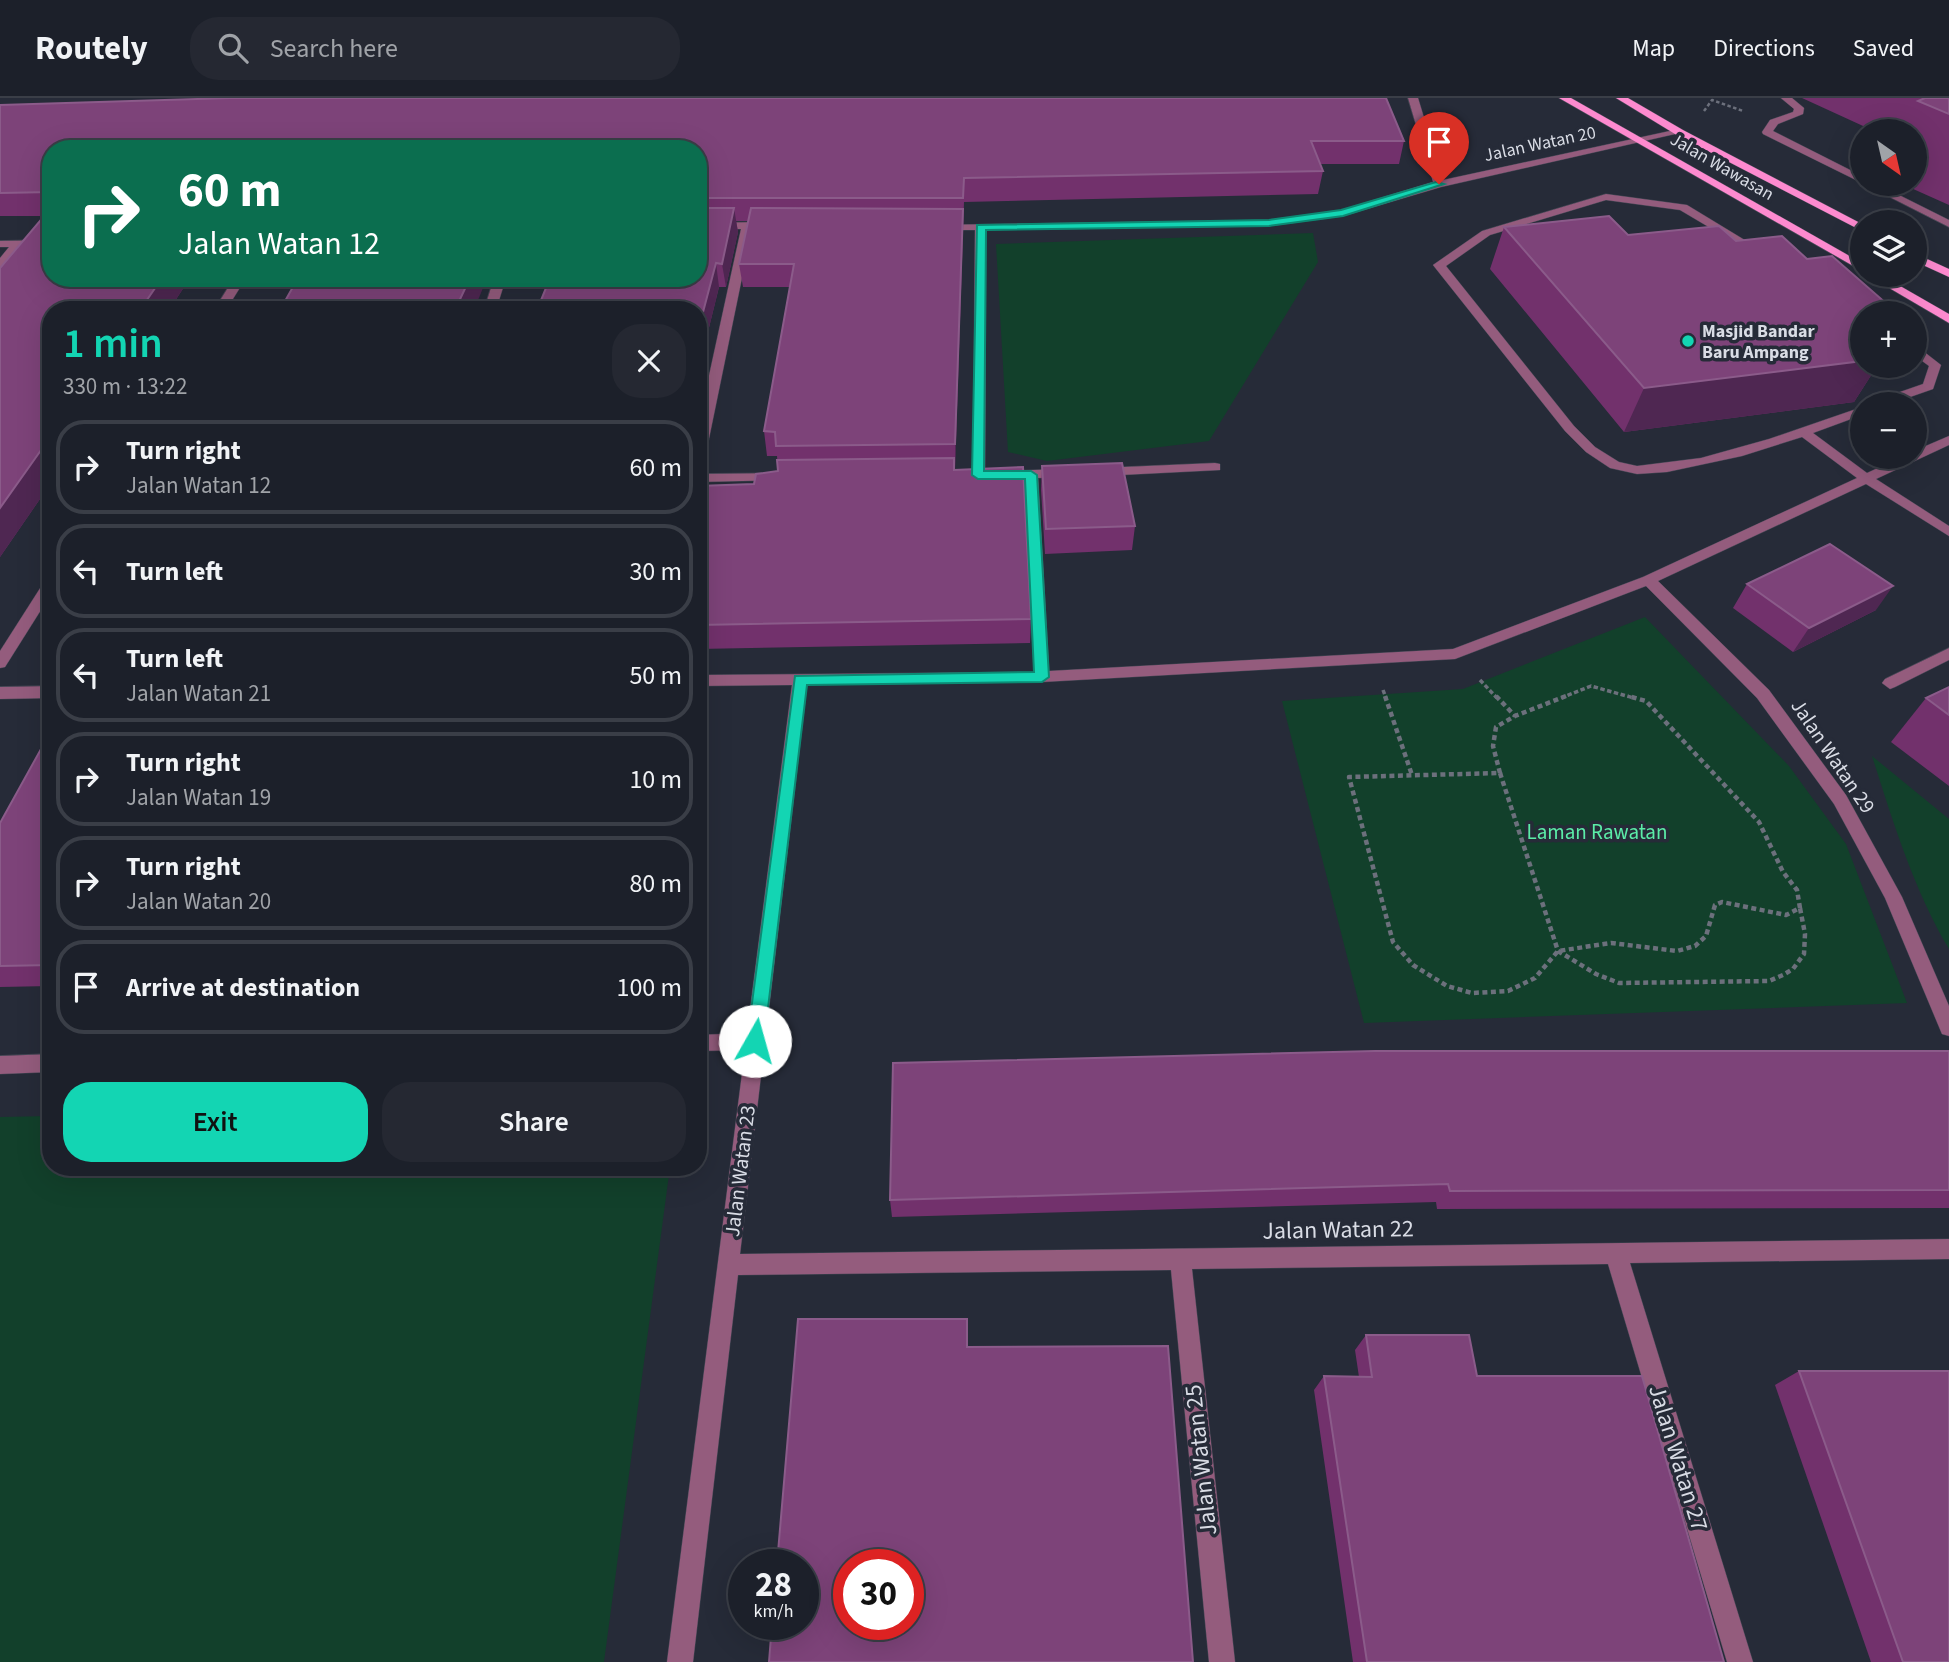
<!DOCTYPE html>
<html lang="en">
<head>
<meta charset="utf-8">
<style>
	:root { --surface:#1c202a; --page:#252832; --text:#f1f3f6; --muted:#a0a3a8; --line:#3a3e47; --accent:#13d5b3 }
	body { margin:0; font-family:"Source Sans 3",sans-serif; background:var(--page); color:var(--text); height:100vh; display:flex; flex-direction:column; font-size:26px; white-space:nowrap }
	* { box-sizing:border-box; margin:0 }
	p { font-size:23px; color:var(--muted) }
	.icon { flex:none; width:38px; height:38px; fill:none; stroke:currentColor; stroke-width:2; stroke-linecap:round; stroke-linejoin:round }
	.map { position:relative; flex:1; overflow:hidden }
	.details { position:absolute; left:42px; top:203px; width:665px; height:875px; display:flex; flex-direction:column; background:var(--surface); border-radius:28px; box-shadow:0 7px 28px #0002,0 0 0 2px var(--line) }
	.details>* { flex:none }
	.guide { position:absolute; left:42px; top:42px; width:665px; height:147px; border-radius:28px; box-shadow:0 7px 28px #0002,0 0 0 2px var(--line); background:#0b6e4f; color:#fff; overflow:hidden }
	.needle { width:46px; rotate:146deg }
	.tools { position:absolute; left:1850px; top:21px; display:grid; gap:14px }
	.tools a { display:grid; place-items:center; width:77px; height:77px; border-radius:50%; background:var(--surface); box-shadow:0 7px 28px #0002,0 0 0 2px var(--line); font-size:35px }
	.speed { position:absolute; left:728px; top:1451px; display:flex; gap:14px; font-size:35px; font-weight:700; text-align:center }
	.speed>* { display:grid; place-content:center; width:91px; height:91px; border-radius:50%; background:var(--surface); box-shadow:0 7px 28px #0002,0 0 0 2px var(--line); line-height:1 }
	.speed small { font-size:18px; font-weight:400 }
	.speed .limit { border:10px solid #d22; background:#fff; color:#111 }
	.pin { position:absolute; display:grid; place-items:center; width:60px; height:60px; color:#fff; margin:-72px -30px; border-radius:50% 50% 50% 0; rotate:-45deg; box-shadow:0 0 7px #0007 }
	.pin .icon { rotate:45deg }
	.me { position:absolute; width:77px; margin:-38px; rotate:7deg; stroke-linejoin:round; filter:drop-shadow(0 0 5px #0008) }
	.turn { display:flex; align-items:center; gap:24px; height:147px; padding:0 21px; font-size:32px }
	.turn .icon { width:91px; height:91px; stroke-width:2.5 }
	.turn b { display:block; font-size:49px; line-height:60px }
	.round { display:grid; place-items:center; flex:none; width:74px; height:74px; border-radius:28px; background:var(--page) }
	.head { display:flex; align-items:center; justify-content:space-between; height:119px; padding:0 21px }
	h1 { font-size:42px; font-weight:600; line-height:52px; color:var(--accent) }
	.action { display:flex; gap:14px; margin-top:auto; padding:14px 21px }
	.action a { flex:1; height:80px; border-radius:28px; background:var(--accent); color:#111; font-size:28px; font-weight:600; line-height:80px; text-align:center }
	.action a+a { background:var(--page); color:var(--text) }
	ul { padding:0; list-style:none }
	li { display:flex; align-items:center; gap:21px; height:94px; margin:0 14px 10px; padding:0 7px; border:4px solid var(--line); border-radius:28px }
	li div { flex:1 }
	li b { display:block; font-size:26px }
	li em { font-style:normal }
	header { display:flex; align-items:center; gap:42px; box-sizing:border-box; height:98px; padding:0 35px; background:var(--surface); border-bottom:2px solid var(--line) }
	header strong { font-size:33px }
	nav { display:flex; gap:38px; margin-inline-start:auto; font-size:24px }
	.search { width:490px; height:63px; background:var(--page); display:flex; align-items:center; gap:18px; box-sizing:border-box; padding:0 24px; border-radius:28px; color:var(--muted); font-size:26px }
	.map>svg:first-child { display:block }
	.green { fill:#12402b }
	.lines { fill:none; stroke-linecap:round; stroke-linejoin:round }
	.minor-casing { stroke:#434754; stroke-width:1 }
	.major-casing { stroke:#434754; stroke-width:1 }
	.path-far2 { stroke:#6c707c; stroke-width:2.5; stroke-dasharray:3.5 2.5; stroke-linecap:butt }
	.path-far1 { stroke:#6c707c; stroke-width:3.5; stroke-dasharray:4.5 2.5; stroke-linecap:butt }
	.path { stroke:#6c707c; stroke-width:4.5; stroke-dasharray:5 3.5; stroke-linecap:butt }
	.minor { fill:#945c7d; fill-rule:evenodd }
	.major { fill:#fd8acf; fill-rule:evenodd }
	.wall { fill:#72316c }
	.shaded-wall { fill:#4f2752 }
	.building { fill:#7d4379; stroke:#8b5b8a; stroke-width:2; fill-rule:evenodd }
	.route { fill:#13d5b3; stroke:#0c8a74; stroke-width:2 }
	.poi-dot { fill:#13d5b3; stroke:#262b38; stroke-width:2.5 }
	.labels { text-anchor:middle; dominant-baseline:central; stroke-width:7; stroke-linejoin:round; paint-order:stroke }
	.far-street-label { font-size:18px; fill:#d9dce5; stroke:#262b38 }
	.far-poi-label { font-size:18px; font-weight:bold; fill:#d9dce5; stroke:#262b38; text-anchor:start }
	.street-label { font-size:21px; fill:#d9dce5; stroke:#262b38 }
	.park-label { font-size:21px; fill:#5beca8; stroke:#262b38 }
	.near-street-label { font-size:24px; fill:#d9dce5; stroke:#262b38 }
</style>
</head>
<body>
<header>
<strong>Routely</strong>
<div class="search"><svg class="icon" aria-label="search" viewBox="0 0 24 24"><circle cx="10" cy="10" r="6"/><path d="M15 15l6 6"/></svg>Search here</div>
<nav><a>Map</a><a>Directions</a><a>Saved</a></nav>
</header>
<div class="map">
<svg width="1949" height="1564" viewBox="0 0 1949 1564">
	<rect width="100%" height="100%" fill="#262b38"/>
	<!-- green -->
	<g class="green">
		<path d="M1313,135L1318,164L1209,343L1047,363L1008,354L996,146Z"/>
		<path d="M1645,519L1789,668L1846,746L1907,905L1364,925L1282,603L1463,591Z"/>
		<path d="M1872,658L1949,721V851C1914,792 1893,724 1872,658Z"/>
		<path d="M51,1018V1069H670L604,1564H0V1019Z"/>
	</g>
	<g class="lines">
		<defs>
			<g id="minor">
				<path d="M1408,0H1418L1443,82L1679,31L1684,34L1441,89L1343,118L1269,128L986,132L985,377L983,380H973L975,132H940L934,129L936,127L1269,122L1342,112L1433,84Z"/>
				<path d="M1781,0H1792L1804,10L1803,16L1778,26L1773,33L1862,78V85L1763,36L1762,34L1770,22L1793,14L1794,11Z"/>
				<path d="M1864,86H1877L1949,122V129Z"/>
				<path d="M1606,96L1687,107L1766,155L1756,157L1680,112L1606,102L1490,137L1446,168L1574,328L1595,349L1619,364L1637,368L1701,360L1769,341L1862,309V317L1813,335L1867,375L1902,359H1914V353L1949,338V347L1876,381L1949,428V438L1866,386L1658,483L1769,592L1846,697L1902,799L1949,908V938L1942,936L1885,800L1834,706L1757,600L1646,488L1455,561L1042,584L807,587L740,1156L1949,1141V1161L1630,1165L1753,1564H1727L1608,1166L1192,1171L1235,1564H1209L1171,1172L738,1177L693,1564H667L745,952L698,953V937L747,935L792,587L698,588V577L1034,574L1024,380H994V374L999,373L1066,371L1073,375L1066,379L1038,380L1049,573L1453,551L1643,479L1857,380L1802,339L1742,358L1667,374L1637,376L1610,370L1586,354L1565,333L1433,167L1482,133Z"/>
				<path d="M772,124L776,125V129L752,131L705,360L698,364V328L741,131H698V125Z"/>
				<path d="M51,142V148L20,149L4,169L0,170V160L9,149H0V143Z"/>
				<path d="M234,180H246L226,212H214Z"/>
				<path d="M494,180H506L496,212H484Z"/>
				<path d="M1914,246L1941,267L1933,291L1890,306H1873L1874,303L1923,286L1929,268L1914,257Z"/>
				<path d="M1215,365L1220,366V372L1101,378L1094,374L1101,370Z"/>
				<path d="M779,375L784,376V382L698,384V376Z"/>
				<path d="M51,479V496L5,569L0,570V553L46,481Z"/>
				<path d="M1949,550V562L1895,589L1890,591L1882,585L1885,581Z"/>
				<path d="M51,588V600L0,601V589Z"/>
				<path d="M51,956V974L0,976V958Z"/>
			</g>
			<g id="major">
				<path d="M1559,0H1571L1862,165V173Z"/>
				<path d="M1616,0H1628L1683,32L1862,126V133L1675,36Z"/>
				<path d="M1914,155L1949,171V179L1914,163Z"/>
				<path d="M1867,177H1881L1949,216V225Z"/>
			</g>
		</defs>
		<!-- minor casing -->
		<use href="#minor" class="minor-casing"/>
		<!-- major casing -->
		<use href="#major" class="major-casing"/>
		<!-- path-far2 -->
		<path class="path-far2" d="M1704,13L1712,2L1743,13"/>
		<!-- path-far1 -->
		<g class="path-far1">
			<path d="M1480,582L1497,600"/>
			<path d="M1383,592L1386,600"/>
			<path d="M1561,600L1591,588L1634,600"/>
		</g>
		<!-- path -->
		<g class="path">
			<path d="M1385,598L1412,677"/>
			<path d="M1496,598L1515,618"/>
			<path d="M1566,598L1515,618L1496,629L1493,648L1500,675L1349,679L1393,844L1413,867L1447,888L1472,895L1508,893L1535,880L1558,853L1611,845L1677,853L1695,848L1706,838L1715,807L1722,804L1786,817L1800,810L1797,792L1783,774L1759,724L1646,603L1628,598"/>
			<path d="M1500,675L1558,853L1596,876L1619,885L1769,883L1783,877L1793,871L1804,856L1805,836L1800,810"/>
		</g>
		<!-- minor -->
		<use href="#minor" class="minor"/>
		<!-- major -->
		<use href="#major" class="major"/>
	</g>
	<!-- wall -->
	<g class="wall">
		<path d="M230,0H1386L1404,43L1399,66H1320L1323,73L1318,96L964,104L955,372L1023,369L1031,521L1030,545L698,551V388L754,386L756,376L778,373L777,358H767L764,333L790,189H743L739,166L748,123H736L738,134L726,189H719L698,274V212H537L550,180H698V51H51V180H190L169,212H51V385L0,459V170L45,118H0V7Z"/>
		<path d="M1802,0H1949V107L1902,86H1914V33H1874Z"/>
		<path d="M1504,129L1628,137L1736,143L1807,161L1862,268H1877L1854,304L1624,334L1490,171Z"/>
		<path d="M1042,368L1135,428L1132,452L1045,456L1041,392Z"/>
		<path d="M1747,486L1876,512L1793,554L1733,510Z"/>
		<path d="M1949,589V688L1891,644L1926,600Z"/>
		<path d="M51,633V888L0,889V725Z"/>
		<path d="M1949,953V1110L1437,1111L1436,1104L892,1119L890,1102Z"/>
		<path d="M1366,1237L1477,1278L1724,1564H1353L1314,1292L1324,1278L1359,1279L1355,1252Z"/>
		<path d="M1799,1273L1949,1564H1871L1775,1287Z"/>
	</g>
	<!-- shaded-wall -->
	<g class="shaded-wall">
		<path d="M734,110L738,134L726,189L722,166Z"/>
		<path d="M963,111V135L955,371V346Z"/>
		<path d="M716,165L719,189L698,274V233Z"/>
		<path d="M162,180H190L169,212H140Z"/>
		<path d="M470,180H487L474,212H455Z"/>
		<path d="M1862,263V268H1877L1854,304L1624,334L1644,290Z"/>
		<path d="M51,338V385L0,459V410Z"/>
		<path d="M1893,488L1876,512L1793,554L1809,530Z"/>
		<path d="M698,631L701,641L698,655Z"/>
	</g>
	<!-- building -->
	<g class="building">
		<path d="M230,0H1386L1404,43H1311L1323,73L964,80L963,100H698V51H51V94L0,95V7Z"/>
		<path d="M1925,0H1949V16L1918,3Z"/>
		<path d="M51,110V180H162L140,212H51V338L0,410V170Z"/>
		<path d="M698,110H734L722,166L716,165L698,233V212H537L550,180H698Z"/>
		<path d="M751,110L963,111L955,346L776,348L775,334L764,333L794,166H739Z"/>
		<path d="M1609,118L1628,137L1719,128L1736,143L1782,138L1807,161L1832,158L1895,213L1896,215H1862V263L1644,290L1504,129Z"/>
		<path d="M298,180H470L455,212H280Z"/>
		<path d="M954,360V372L1023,369L1031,521L698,527V388L754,386L756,376L778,373L777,362Z"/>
		<path d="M1122,365L1135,428L1046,431L1042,368Z"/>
		<path d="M1830,446L1893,488L1809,530L1747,486Z"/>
		<path d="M1949,589V617L1926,600Z"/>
		<path d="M51,633V867L0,868V725Z"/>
		<path d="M1375,953H1949V1092L1450,1093L1448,1086L890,1102L893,965Z"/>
		<path d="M798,1221H967V1249L1168,1248L1193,1564H769L772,1526H803V1466H777ZM849,1466H908V1526H849Z"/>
		<path d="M1366,1237H1469L1477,1278H1642L1724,1564H1367L1324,1278L1372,1279Z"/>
		<path d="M1799,1273H1949V1564H1903Z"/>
	</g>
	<!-- route -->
	<path class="route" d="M1436,84L1444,86L1343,118L1269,128L986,132L984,373H1031L1037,377L1049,579L1042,584L807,587L764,943L762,949L755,951L749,949L747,943L795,578L1034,574L1025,381H978L972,377L977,127L1269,122L1341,112Z"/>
	<!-- markers -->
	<circle class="poi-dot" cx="1688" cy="243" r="7"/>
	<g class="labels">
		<!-- far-street labels -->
		<g class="far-street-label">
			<text transform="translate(1540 46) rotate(-12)">Jalan Watan 20</text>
			<text transform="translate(1722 69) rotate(30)">Jalan Wawasan</text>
		</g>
		<!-- far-poi labels -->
		<g class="far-poi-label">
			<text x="1702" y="233">Masjid Bandar<tspan x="1702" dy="21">Baru Ampang</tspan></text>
		</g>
		<!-- street labels -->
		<g class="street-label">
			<text transform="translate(1833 658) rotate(56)">Jalan Watan 29</text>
			<text transform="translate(740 1073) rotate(-83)">Jalan Watan 23</text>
		</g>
		<!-- park labels -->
		<g class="park-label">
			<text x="1597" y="734">Laman Rawatan</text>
		</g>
		<!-- near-street labels -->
		<g class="near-street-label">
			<text transform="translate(1338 1132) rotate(-1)">Jalan Watan 22</text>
			<text transform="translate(1678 1360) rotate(73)">Jalan Watan 27</text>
			<text transform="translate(1201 1362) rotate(-96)">Jalan Watan 25</text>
		</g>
	</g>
</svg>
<div class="tools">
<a><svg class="needle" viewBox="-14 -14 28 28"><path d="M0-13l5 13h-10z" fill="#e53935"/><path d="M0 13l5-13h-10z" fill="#a0a3a8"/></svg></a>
<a><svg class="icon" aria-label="layers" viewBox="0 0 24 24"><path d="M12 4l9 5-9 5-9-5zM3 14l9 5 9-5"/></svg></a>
<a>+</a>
<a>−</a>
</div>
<div class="speed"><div>28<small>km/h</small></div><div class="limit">30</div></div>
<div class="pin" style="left:1439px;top:86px;background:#d93025"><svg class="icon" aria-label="arrive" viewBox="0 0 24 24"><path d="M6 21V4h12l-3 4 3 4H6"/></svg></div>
<svg class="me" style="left:755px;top:943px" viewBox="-20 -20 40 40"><circle r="19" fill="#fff"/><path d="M0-13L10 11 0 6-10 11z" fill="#13d5b3"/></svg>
<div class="guide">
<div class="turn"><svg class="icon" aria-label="right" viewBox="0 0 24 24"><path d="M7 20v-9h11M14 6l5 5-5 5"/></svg><div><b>60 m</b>Jalan Watan 12</div></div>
</div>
<section class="details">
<div class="head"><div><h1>1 min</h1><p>330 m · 13:22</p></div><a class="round"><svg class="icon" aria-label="close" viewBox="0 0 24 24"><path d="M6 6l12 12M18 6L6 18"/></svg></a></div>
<ul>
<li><svg class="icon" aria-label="right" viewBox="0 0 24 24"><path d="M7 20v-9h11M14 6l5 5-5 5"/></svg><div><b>Turn right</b><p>Jalan Watan 12</p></div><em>60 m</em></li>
<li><svg class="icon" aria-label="left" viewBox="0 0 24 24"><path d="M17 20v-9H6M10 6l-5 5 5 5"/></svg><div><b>Turn left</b></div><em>30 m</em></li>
<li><svg class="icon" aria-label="left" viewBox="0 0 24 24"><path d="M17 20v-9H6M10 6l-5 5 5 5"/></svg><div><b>Turn left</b><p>Jalan Watan 21</p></div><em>50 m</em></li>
<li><svg class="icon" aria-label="right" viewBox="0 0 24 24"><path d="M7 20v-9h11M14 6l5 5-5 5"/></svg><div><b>Turn right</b><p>Jalan Watan 19</p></div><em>10 m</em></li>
<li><svg class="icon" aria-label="right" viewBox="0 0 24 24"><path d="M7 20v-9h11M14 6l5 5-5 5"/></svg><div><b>Turn right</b><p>Jalan Watan 20</p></div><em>80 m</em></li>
<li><svg class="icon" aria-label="arrive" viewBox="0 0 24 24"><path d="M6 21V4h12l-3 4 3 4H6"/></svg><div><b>Arrive at destination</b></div><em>100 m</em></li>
</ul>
<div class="action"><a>Exit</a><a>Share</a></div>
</section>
</div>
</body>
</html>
